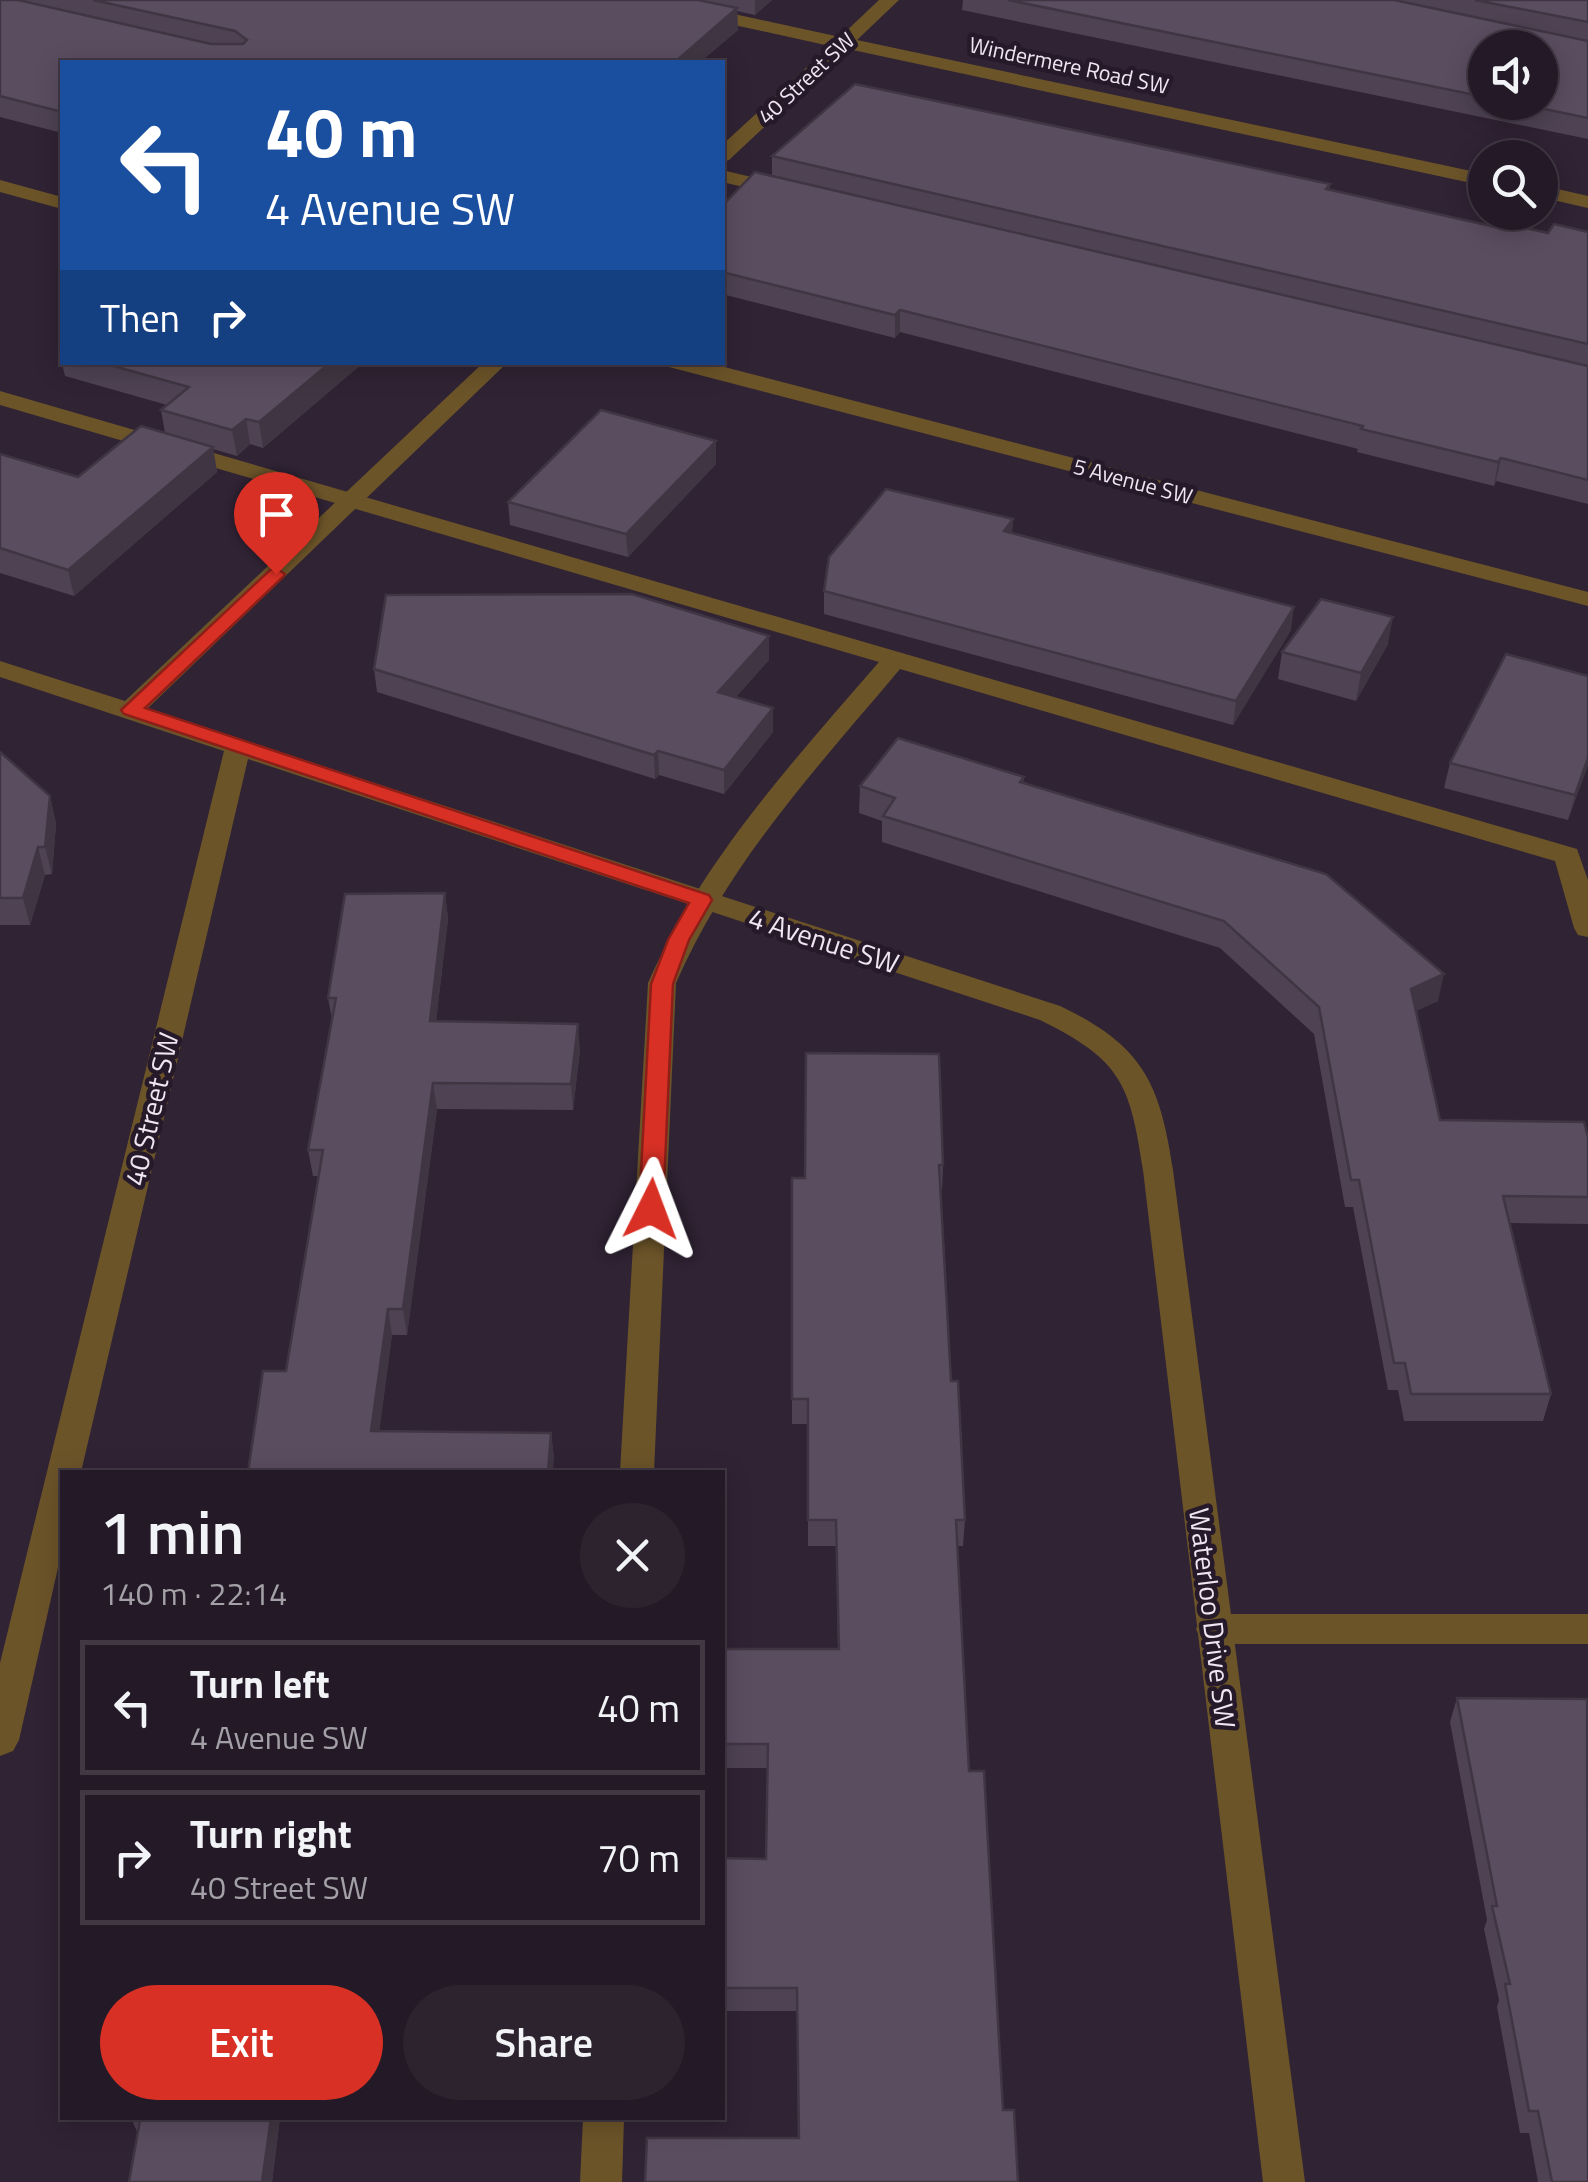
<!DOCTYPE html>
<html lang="en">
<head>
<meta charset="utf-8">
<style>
	:root { --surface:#241a27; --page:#2c232f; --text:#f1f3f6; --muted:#a3a1a7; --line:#413844; --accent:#d93025 }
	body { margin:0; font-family:"Titillium Web",sans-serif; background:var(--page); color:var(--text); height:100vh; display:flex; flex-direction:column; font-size:38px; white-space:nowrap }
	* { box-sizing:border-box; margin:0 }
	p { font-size:32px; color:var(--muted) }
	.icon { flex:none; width:55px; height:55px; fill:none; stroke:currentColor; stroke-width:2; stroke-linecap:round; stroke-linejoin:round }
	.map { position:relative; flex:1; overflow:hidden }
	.details { position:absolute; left:60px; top:1470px; width:665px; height:650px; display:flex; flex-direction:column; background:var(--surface); border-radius:0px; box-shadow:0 5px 25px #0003,0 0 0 2px var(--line) }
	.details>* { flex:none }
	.hud { position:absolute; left:60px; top:60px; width:665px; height:305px; border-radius:0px; box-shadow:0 5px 25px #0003,0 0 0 2px var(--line); background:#1a4fa0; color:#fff; overflow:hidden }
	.tools { position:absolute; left:1468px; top:30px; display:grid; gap:20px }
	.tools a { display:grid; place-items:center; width:90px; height:90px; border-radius:50%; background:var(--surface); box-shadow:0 5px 25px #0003,0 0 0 2px var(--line); font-size:50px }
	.pin { position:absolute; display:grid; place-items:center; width:85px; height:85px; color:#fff; margin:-102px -42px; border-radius:50% 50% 50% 0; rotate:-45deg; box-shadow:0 0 10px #0007 }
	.pin .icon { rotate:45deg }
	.me { position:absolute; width:110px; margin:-55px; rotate:3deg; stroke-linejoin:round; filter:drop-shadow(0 0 8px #0008) }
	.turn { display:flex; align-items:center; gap:35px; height:210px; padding:0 40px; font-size:45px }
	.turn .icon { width:130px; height:130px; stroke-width:2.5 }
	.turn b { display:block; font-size:70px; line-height:85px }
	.then { display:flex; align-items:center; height:95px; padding:0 40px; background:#0003; gap:20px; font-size:38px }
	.round { display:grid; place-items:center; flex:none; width:105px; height:105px; border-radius:52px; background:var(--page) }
	.overview { display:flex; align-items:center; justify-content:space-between; height:170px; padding:0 40px }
	h1 { font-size:60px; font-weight:600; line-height:75px }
	.action { display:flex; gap:20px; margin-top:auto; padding:20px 40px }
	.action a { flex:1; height:115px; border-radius:60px; background:var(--accent); color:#fff; font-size:40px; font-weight:600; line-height:115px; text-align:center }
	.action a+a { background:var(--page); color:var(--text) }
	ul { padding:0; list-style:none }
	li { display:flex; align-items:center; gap:30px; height:135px; margin:0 20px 15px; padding:0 20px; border:5px solid var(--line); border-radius:0px }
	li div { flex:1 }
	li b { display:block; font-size:38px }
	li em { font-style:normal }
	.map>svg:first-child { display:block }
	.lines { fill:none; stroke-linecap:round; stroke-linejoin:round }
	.service { fill:#6c5429; fill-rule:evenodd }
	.minor { fill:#6c5429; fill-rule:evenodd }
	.wall { fill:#4e4253; fill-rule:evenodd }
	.shaded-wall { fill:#403643 }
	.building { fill:#5b4d60; stroke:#403643; stroke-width:2.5 }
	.route { fill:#d93025; stroke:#8d1f18; stroke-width:2.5 }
	.labels { text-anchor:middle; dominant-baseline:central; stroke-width:9; stroke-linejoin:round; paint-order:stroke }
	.far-street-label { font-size:22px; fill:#efe6f2; stroke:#261a2a }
	.street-label { font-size:28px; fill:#efe6f2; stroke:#261a2a }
</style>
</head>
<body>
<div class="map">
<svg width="1588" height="2182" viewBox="0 0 1588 2182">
	<rect width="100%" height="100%" fill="#302334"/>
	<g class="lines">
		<!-- service -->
		<g class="service">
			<path d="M722,170L790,186L793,190L783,196L722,182Z"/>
			<path d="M0,391L1577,849L1588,880V937L1578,935L1574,928L1555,861L900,669C816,769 729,862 676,983L654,1472H620L648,983C703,859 791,764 879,662L0,405Z"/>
			<path d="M1214,1614H1588V1644H1214L1201,1640L1196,1629L1201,1618Z"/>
			<path d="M583,2118H624L622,2182H580Z"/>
		</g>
		<!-- minor -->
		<g class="minor">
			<path d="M634,0H669L840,37L879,0H899L857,40L1485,174V186L848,49L729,160L722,162V145L830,46L643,5Z"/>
			<path d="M0,180L62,197V209L0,192Z"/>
			<path d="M1540,185L1588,196V208L1540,197Z"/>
			<path d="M484,362H508L147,709L1060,1006C1142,1045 1160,1082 1173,1170L1305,2182H1263L1143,1170C1130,1083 1121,1060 1040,1020L248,759L81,1472H62V1550L19,1740L13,1751L0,1756V1663L224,751L0,677V661L125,701Z"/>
			<path d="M666,362H705L1588,592V606L669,367Z"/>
		</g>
	</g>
	<!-- wall -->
	<g class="wall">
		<path d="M0,0H772L755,15L737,11L738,30L700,62H62V133L0,117Z"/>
		<path d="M963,0H1588V139L962,10ZM1485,48L1540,102H1485Z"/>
		<path d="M772,156L1330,184L1329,190L1500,228L1548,233L1588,232V504L1496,481L1494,486L1357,452L1358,449L900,332L895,338L722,294V206L772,176Z"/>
		<path d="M62,349V362H364L263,448L250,444L237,456L213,449L217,472L74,596L0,573V454L78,477L165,433L161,410L167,405L65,376L59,351Z"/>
		<path d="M716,464L628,557L510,525L508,502Z"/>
		<path d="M1013,519L1012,533L1291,630L1233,725L824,614V591Z"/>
		<path d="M769,636V660L736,697L773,732L724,794L659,775L655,779L377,692L374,669Z"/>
		<path d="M1388,644L1356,701L1278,679L1282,652Z"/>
		<path d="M0,752L50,796L56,824L52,874L45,875L30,925H0Z"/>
		<path d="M1450,763L1588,765L1568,820L1444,788Z"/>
		<path d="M1024,777L1023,783L1438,1001L1416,1011L1440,1120L1588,1137V1224L1510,1223L1551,1394L1543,1421H1404L1398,1390H1388L1353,1207H1345L1314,1034L1220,948L882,842V821L859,813L860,786Z"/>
		<path d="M445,893L448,919L436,1021L580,1050L573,1110L437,1109L407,1335H392L379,1431L551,1433L554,1458L248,1472L286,1371L318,1176H313L308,1150L332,1019L328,998Z"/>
		<path d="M943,1165L942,1190H940L951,1381L965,1520L963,1546H958L798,2138L797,2011H722V1858L766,1859L768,1768H722V1649H838L836,1546H808V1424H792V1178H805Z"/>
		<path d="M1457,1698L1588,2182H1538L1529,2133H1520L1497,2007L1499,2000L1484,1929L1487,1920L1450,1722Z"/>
		<path d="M133,2118H280L272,2182L138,2134L132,2120Z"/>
	</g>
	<!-- shaded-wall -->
	<g class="shaded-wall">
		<path d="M755,0H772L755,15Z"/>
		<path d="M737,8L738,30L700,62H675Z"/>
		<path d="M900,310V332L895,338V315Z"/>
		<path d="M331,362H364L263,448L259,422Z"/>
		<path d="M246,419L250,444L237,456L232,430Z"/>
		<path d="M716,441V464L628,557L626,534Z"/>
		<path d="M213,447L217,472L74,596L68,570Z"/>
		<path d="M1501,458L1496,481L1494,486L1498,462Z"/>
		<path d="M1013,519L1011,543L1004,531Z"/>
		<path d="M1294,607L1291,630L1233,725L1236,701Z"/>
		<path d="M1393,617L1388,644L1356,701L1361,673Z"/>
		<path d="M769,636V660L719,716L718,692Z"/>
		<path d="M773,708V732L724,794V770Z"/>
		<path d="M658,751L659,775L655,779L654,755Z"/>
		<path d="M1588,758V765L1568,820L1575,795Z"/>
		<path d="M50,796L56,824L52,874L45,847Z"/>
		<path d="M38,847L45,875L30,925L23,898Z"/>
		<path d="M445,893L448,919L433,1047L430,1021Z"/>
		<path d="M1444,974L1438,1001L1405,1016L1411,989Z"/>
		<path d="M578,1024L580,1050L573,1110L571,1084Z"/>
		<path d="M433,1083L437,1109L407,1335L403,1309Z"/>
		<path d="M388,1309L392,1335L376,1457L371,1431Z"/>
		<path d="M551,1433L554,1458L553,1472H548Z"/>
		<path d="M271,2118H280L272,2182H262Z"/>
	</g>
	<!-- building -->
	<g class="building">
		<path d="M0,0H18L211,44H243L247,40L235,31L93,0H698L737,8L675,62H62V112L0,96Z"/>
		<path d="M1008,0H1394L1588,41V118L1511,102H1540V48H1485V97Z"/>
		<path d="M1475,0H1588V22Z"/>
		<path d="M855,84L1330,184L1326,189L1500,228L1503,223L1548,233L1554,224L1588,232V344L772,156Z"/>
		<path d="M755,172L1588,366V480L1501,458L1498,462L1361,429L1363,426L900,310L895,315L722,272V206Z"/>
		<path d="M99,362H331L259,422L246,419L232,430L161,410L189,387Z"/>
		<path d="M601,410L716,441L626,534L508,502Z"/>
		<path d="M141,426L213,447L68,570L0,548V454L78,477Z"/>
		<path d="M886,489L1013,519L1004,531L1294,607L1236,701L824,591L829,557Z"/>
		<path d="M632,594L769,636L718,692L773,708L724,770L658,751L654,755L374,669L386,595Z"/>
		<path d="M1321,599L1393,617L1361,673L1282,652Z"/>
		<path d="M1506,654L1588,676V758L1575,795L1450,763Z"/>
		<path d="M898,738L1024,777L1020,782L1326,874L1444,974L1411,989L1440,1120L1584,1122L1588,1137V1197L1503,1196L1551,1394H1411L1405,1363H1394L1359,1180H1351L1319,1007L1224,921L883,816L895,798L860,786Z"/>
		<path d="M0,752L50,796L45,847H38L23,898H0Z"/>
		<path d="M445,893L430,1021L578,1024L571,1084L433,1083L403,1309H388L371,1431L551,1433L548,1472H248L263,1371H286L323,1150H308L336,998H328L345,894Z"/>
		<path d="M806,1053L939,1054L943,1165H939L951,1381H958L965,1520H956L969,1771H984L1003,2110H1014L1018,2182H645L647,2138H799L797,1988H722V1858L766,1859L768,1744H722V1649H839L836,1520H808V1399H792V1178H805Z"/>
		<path d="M1457,1698L1587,1699L1588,2182H1552L1538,2111H1529L1505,1984H1510L1492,1906H1497Z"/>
		<path d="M133,2118H271L262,2182H129L140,2120H132Z"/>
	</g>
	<!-- route -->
	<path class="route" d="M276,568L285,574L283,577L145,708L709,895L712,900L689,940L673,984L663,1209L659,1215H642L639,1209L651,984L668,940L689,903L124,714L121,710L270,570Z"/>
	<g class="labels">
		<!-- far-street labels -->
		<g class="far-street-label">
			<text transform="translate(1069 65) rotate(12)">Windermere Road SW</text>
			<text transform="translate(806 78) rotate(-43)">40 Street SW</text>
			<text transform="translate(1133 481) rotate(15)">5 Avenue SW</text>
		</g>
		<!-- street labels -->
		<g class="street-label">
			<text transform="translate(824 940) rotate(18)">4 Avenue SW</text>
			<text transform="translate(151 1109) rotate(-77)">40 Street SW</text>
			<text transform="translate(1213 1618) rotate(83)">Waterloo Drive SW</text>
		</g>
	</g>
</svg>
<div class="tools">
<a><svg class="icon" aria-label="sound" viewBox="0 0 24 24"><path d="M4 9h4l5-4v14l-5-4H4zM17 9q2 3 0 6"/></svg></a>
<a><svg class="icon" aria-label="search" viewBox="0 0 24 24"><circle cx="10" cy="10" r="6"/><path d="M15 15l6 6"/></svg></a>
</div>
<div class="pin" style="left:276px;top:574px;background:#d93025"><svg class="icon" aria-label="arrive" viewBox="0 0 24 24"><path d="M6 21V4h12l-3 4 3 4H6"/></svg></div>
<svg class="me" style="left:651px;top:1209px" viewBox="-20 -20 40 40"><path d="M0-17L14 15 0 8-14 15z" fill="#d93025" stroke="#fff" stroke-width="4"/></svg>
<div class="hud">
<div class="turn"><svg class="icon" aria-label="left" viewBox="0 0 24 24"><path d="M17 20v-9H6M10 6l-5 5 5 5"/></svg><div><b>40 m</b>4 Avenue SW</div></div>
<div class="then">Then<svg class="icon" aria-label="right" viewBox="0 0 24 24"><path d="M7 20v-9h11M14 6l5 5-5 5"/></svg></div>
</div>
<section class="details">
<div class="overview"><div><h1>1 min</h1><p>140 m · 22:14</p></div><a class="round"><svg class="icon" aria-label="close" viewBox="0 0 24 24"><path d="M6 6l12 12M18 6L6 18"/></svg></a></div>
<ul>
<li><svg class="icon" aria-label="left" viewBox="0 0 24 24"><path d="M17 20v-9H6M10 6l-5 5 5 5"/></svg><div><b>Turn left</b><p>4 Avenue SW</p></div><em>40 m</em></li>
<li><svg class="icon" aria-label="right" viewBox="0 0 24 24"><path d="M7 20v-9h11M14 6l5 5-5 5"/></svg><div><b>Turn right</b><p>40 Street SW</p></div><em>70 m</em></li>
</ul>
<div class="action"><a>Exit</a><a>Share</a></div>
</section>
</div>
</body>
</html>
